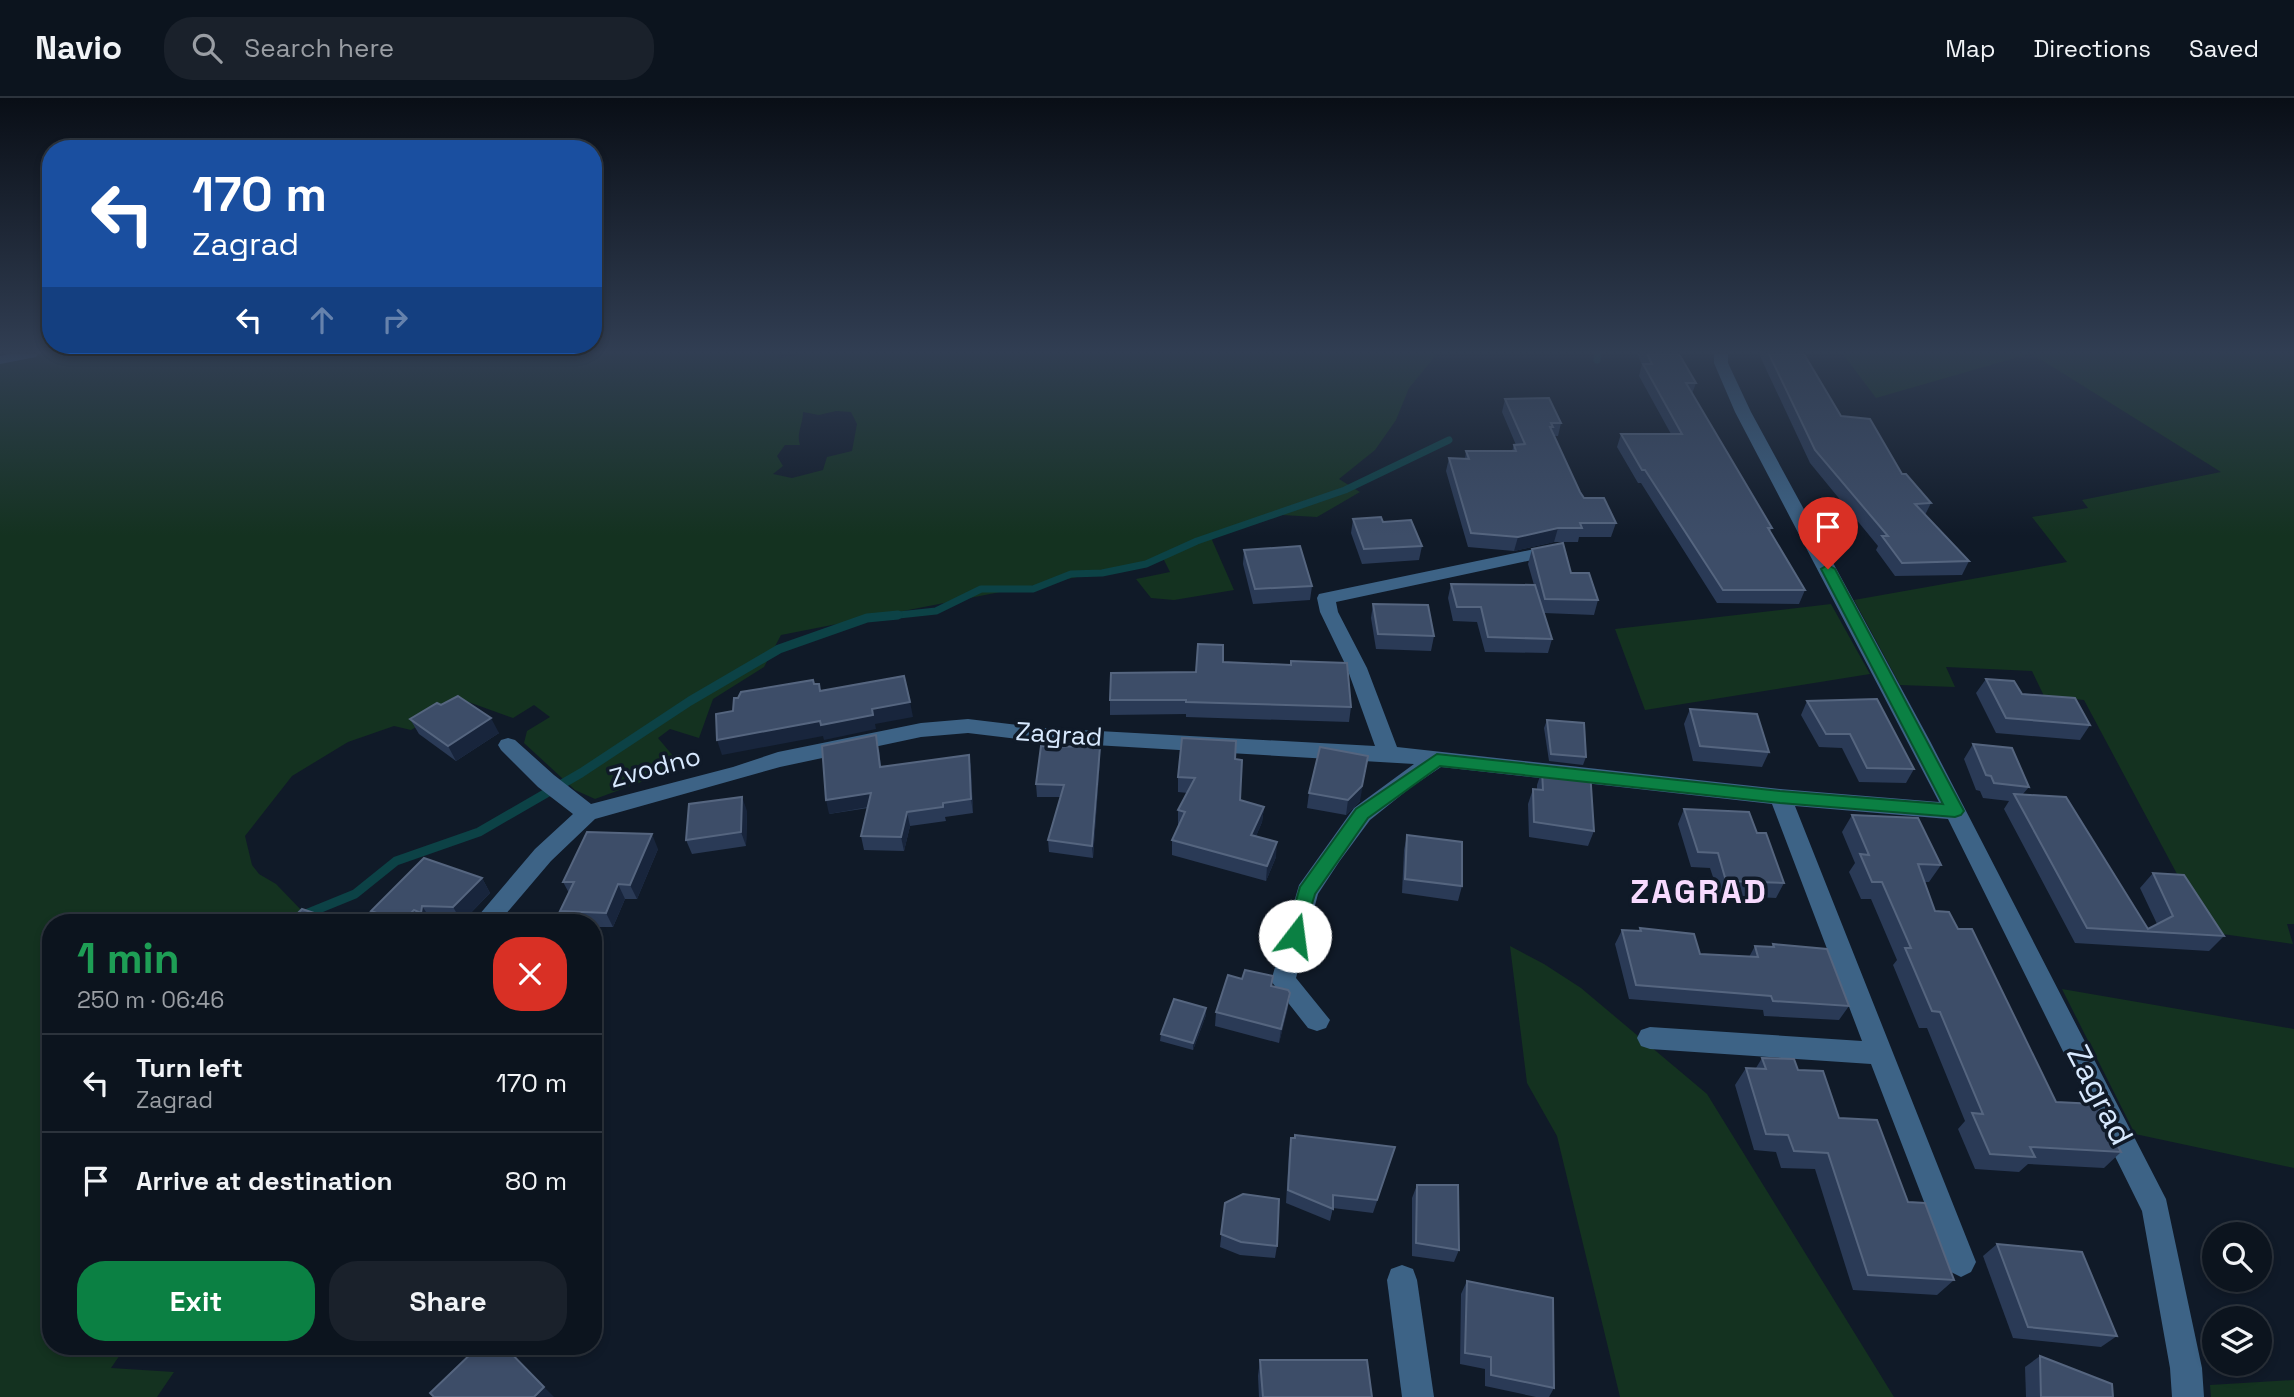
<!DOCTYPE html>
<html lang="en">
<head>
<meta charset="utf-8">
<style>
	:root { --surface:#0c141e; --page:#1a212b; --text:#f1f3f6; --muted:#9a9ea4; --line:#2c333c; --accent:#0b8043 }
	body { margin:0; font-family:"Space Grotesk",sans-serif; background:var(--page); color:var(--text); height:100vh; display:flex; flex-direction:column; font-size:26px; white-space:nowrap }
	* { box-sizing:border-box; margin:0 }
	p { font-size:23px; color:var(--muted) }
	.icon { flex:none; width:38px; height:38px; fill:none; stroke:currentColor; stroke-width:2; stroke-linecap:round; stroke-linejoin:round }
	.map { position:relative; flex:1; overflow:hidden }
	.sheet { position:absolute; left:42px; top:816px; width:560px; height:441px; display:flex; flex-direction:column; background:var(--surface); border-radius:28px; box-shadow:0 4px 10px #0003,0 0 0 2px var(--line) }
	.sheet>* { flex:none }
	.top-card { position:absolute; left:42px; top:42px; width:560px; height:214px; border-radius:28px; box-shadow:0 4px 10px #0003,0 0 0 2px var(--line); background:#1a4fa0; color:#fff; overflow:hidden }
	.tools { position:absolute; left:2202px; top:1124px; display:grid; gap:14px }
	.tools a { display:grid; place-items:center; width:70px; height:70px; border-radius:50%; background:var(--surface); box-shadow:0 4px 10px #0003,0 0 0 2px var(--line); font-size:35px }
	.pin { position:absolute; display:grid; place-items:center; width:60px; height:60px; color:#fff; margin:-72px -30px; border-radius:50% 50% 50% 0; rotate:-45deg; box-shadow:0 0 7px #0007 }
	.pin .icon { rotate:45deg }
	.me { position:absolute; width:77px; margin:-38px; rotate:15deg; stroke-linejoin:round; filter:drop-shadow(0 0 5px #0008) }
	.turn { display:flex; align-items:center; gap:24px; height:147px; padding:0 35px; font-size:32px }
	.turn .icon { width:91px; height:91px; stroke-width:2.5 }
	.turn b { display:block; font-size:49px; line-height:60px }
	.lanes { display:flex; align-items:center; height:66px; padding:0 35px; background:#0003; justify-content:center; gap:35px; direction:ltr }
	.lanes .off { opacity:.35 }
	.round { display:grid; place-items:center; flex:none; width:74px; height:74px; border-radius:28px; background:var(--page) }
	.headline { display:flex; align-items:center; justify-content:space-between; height:119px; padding:0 35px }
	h1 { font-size:42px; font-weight:600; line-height:52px; color:#1e9e55 }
	.button { display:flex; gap:14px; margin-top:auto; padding:14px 35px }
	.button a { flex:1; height:80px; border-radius:28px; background:var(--accent); color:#fff; font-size:28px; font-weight:600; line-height:80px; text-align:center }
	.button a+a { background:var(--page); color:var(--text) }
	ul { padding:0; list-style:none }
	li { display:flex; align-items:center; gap:21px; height:98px; padding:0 35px; border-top:2px solid var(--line) }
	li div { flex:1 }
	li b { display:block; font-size:26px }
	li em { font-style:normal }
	header { display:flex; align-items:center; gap:42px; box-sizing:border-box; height:98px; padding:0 35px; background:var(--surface); border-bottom:2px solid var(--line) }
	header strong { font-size:33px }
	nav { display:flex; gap:38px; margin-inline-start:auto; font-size:24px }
	.search { width:490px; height:63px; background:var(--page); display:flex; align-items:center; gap:18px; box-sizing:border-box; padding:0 24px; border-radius:28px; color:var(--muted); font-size:26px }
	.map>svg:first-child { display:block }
	.green { fill:#143220; fill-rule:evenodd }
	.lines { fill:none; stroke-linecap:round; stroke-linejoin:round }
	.stream-far1 { stroke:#0c4246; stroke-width:7 }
	.stream { stroke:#0c4246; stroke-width:9 }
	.minor { fill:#3d6386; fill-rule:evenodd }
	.wall { fill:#2a3a56 }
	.shaded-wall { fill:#18253c }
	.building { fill:#3d4d68; stroke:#55657f; stroke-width:2 }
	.route { fill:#0b8043; stroke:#07532c; stroke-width:2 }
	.labels { text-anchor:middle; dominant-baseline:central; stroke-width:7; stroke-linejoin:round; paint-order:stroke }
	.street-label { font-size:26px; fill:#d8e9fe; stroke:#101a28 }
	.near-street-label { font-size:32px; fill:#d8e9fe; stroke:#101a28 }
	.district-label { font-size:33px; font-weight:bold; letter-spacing:2px; fill:#f7dafe; stroke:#101a28 }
</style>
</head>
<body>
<header>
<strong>Navio</strong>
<div class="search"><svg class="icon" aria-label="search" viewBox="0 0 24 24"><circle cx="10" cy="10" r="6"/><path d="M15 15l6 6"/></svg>Search here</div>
<nav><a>Map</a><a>Directions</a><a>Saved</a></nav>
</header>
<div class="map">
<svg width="2294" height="1299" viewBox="0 0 2294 1299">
	<rect width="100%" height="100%" fill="#101a28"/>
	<!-- green -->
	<g class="green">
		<path d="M39,256H779L780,260L803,256H1437L1409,290L1396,322L1375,352L1339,381L1360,394L1317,419L1282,417L1217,433L1212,442L1234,492L1174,502L1151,500L1136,481L1170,474L1164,462L781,537L764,569L713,601L699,640L670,631L658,640L679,665L652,680L595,701L575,692L524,645L527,633L550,619L534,607L513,620L463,602L411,632L394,628L348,644L292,678L245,738L252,767L259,776L276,786L303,814L292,824H51V1248H126L111,1270L174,1274L157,1299H0V264ZM836,313L851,314L857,326L852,353L827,359L823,372L792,380L773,376L783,368L777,358L785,347H800C796,336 803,326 803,314L819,317Z"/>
		<path d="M1843,256H2029L1876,300Z"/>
		<path d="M2032,256H2294V826H2287L2293,846L2208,834L2084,602L2044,598L2032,573L1946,569L1955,589L1900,587L1854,502L2067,464L2032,419L2088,410L2082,402L2221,374Z"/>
		<path d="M1831,506L1870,576L1645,612L1615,531Z"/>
		<path d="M1510,848L1544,866L1581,890L1707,996L1894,1299H1620L1557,1038L1527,985Z"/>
		<path d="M2062,891L2294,931V1070L2135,1036Z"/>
		<path d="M2294,1282V1299H2211L2210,1287Z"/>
	</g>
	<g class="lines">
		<!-- stream-far1 -->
		<g class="stream-far1">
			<path d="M1597,262L1598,256"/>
			<path d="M880,519L936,513L981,491H1033L1071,476L1102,475L1146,466L1197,443L1345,392L1449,342"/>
		</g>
		<!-- stream -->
		<path class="stream" d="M301,818L355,796L396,763L479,734L581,675L690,603L779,551L867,520L898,517"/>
		<!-- minor -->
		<g class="minor">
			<path d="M9,256H38L36,259L0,266V258Z"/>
			<path d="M1714,256H1728V265L1751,314L1930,643L2166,1101L2202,1270L2204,1299H2172L2170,1270L2142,1113L1948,721L1795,708L1976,1164L1971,1174L1961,1179L1951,1174L1871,966L1650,951L1641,948L1637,940L1641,932L1650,929L1862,943L1772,706L1441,669L1410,690L1370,722L1339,764L1318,796L1296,880L1330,922L1326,930L1317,933L1308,930L1271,883L1299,787L1354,710L1414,666L1044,644L968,635L921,639L780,669L595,721L551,763L499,824H473L535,751L573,716L538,689L501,652L498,647L501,642L508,640L515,642L554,677L591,706L733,669L778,654L921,625L968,621L1044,630L1375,648L1347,570L1320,514L1317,500L1319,496L1554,447L1560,448L1563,452L1560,456L1336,504L1338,514L1367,570L1397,649L1780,691L1939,704L1735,314L1714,265Z"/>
			<path d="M1402,1167L1413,1171L1417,1182L1434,1299H1402L1387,1182L1391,1171Z"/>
		</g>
	</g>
	<!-- wall -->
	<g class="wall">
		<path d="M1637,256H1679L1696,285L1692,296L1772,430L1770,433L1805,492L1799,506L1717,505L1641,385H1638L1617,349L1621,336H1671L1639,278L1642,266Z"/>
		<path d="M1759,256H1804L1841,318L1902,376L1931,405L1925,417L1969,463L1962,477L1895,478L1876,452L1878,448L1810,365Z"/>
		<path d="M1505,301L1561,325L1558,338H1554L1580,394L1584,400L1616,425L1611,439H1579L1578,444H1554L1514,453L1468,449L1446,373L1449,360L1465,361L1466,353H1512L1514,347H1516L1502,314Z"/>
		<path d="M1353,421L1383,424L1422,448L1419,462L1362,466L1351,435Z"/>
		<path d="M1532,451L1571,475L1598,502L1594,517L1544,515L1552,541L1548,555L1485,554L1477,524L1453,523L1448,500L1451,486L1534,487L1528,466Z"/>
		<path d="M1244,452L1312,488L1310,502L1253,506L1243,466Z"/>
		<path d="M1373,506L1434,538L1431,553L1376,551L1371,520Z"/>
		<path d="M1223,564L1351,609L1349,624L1186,619V616L1110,617V602L1196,574Z"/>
		<path d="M1986,581L2022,596L2090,627L2080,642L1996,635L1976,595Z"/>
		<path d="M1807,603L1914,671L1906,685L1859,684L1842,650L1819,649L1801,617Z"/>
		<path d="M441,607L499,635L456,663L419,636L410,621Z"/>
		<path d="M1690,611L1769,654L1762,669L1693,663L1684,626Z"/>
		<path d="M1547,622L1586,659L1583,667L1549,663L1544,630Z"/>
		<path d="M1973,646L2029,689L2023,696L2148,831L2157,826L2140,790L2153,775L2224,838L2209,853L2075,845L2004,711L2009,703L1983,700L1980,693L1976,692L1964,661Z"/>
		<path d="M879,651L881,669L969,657L971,671L973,715L945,719L946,723L910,728L904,753L864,752L861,738L868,710L829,716Z"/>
		<path d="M1235,661L1240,702L1264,709L1262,724L1256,738L1276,759L1266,783L1172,757V742L1179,727H1178V712L1188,695L1178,694V679Z"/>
		<path d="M1100,662L1093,760L1049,754L1048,742L1061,699H1037L1036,686Z"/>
		<path d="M1556,669L1594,733L1588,748L1529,739L1528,706L1533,691L1537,692V687L1542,672L1555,674Z"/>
		<path d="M1309,695L1360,703L1346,717L1307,710Z"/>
		<path d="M1684,711L1757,735L1784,785L1776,800L1719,797L1710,770L1691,769L1678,726Z"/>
		<path d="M747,713L746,748L692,756L686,742Z"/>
		<path d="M1852,717L1941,767L1929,784H1925L1935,813L1958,831L2056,1004L2121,1054L2104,1070L2028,1066L2019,1074L1975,1071L1958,1031L1965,1023L1927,930H1919L1893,867L1897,862L1871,801H1861L1849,774L1855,765L1842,734Z"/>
		<path d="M1407,737L1462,788L1458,803L1402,795L1404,752Z"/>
		<path d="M658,751L637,801H625L613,829H593V824H566L560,813L569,795L563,784Z"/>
		<path d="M482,780L490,795L462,824L432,823L431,824H379L371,813Z"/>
		<path d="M1640,830L1700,856L1749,859L1755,848L1772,849L1773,846L1849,908L1839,922L1764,918L1763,912L1629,901L1615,846L1622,832L1639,833Z"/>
		<path d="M1273,878L1272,888L1288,909L1279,945L1215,928L1216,914L1242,881Z"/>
		<path d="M1206,917L1193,952L1160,943L1161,936Z"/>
		<path d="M1762,960L1798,972L1839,1020L1908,1104L1954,1182L1937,1197L1853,1192L1815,1071L1781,1070L1776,1054L1754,1052L1735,987L1746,970H1756Z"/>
		<path d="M1295,1037L1391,1062L1373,1115L1333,1110L1330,1123L1286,1105L1289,1053L1291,1040H1294Z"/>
		<path d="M1417,1087L1459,1152L1454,1164L1412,1158V1100Z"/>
		<path d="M1225,1105L1277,1148L1275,1160L1240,1157L1220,1149Z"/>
		<path d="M1997,1146L2117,1238L2101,1249L2013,1240L1983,1158Z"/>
		<path d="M1467,1183L1554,1290L1549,1299H1536L1485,1288V1271L1460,1266L1461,1196Z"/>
		<path d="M2040,1258L2113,1299H2026L2025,1269Z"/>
		<path d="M1260,1262L1372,1299H1259L1258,1278Z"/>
	</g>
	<!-- shaded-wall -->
	<g class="shaded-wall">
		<path d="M1558,430L1554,444L1514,453L1518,439Z"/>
		<path d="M910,604L913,619L875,626L876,631L824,642L823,638L722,657L717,642L820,623L872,611Z"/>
		<path d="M491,620L499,635L456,663L448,648Z"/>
		<path d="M1100,649V662L1093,760L1092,748Z"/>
		<path d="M969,657L971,671L973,715L971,701Z"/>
		<path d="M1368,658L1360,703L1346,717L1348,702Z"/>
		<path d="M871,695L874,708L829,716L826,702Z"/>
		<path d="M742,699L747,713L746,748L741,734Z"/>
		<path d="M1264,709L1262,724L1250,752L1251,737Z"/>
		<path d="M907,714L910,728L904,753L901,739Z"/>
		<path d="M652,736L658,751L637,801L630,787Z"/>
		<path d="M1277,744L1276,759L1266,783L1267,768Z"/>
		<path d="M482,780L490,795L462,824L453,809Z"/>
		<path d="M618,786L625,801L613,829L606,815Z"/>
		<path d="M422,808L432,823L431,824H428L421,815Z"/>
		<path d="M414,812L422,824H402Z"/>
		<path d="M1290,895L1288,909L1279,945L1281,931Z"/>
		<path d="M1206,910V917L1193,952V945Z"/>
		<path d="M544,1289L554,1299H534Z"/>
	</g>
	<!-- building -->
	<g class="building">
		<path d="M1647,256H1679L1696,285H1686L1772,430H1768L1805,492H1723L1645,372H1642L1621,336H1682L1643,266H1652Z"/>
		<path d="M1769,256H1804L1841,318L1870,321L1902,376H1906L1931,405L1915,406L1969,463L1902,465L1882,438H1888L1815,352Z"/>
		<path d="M1549,300L1561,325H1551L1553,329H1550L1580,394L1584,400H1604L1616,425H1580L1582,430H1558L1518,439L1471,435L1449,360L1469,361L1466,353H1516L1514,347L1525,346L1505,301Z"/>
		<path d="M1381,419L1383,424L1411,422L1422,448L1364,451L1353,421Z"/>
		<path d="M1563,445L1571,475H1589L1598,502L1545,501L1532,451Z"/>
		<path d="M1300,448L1312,488L1255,491L1244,452Z"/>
		<path d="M1451,486L1535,487L1552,541L1488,539L1481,509H1457Z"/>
		<path d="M1373,506L1428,507L1434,538L1378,536Z"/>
		<path d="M1198,546L1223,547V564L1291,567V563L1347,565L1351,609L1186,604V602H1110L1111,575L1196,574Z"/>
		<path d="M904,578L910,604L872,611L873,617L821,627L820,623L717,642L716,616L733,613L734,600H738L741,594L813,582L814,586H819L820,593Z"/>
		<path d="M1986,581L2014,583L2022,596L2075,600L2090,627L2006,620Z"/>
		<path d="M458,598L491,620L448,648L410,621L437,605L441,607Z"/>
		<path d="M1877,601L1914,671L1867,670L1850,636H1826L1807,603Z"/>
		<path d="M1690,611L1757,616L1769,654L1700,648Z"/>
		<path d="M1547,622L1584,625L1586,659L1551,656Z"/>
		<path d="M876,637L880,669L969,657L971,701L943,705V709L907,714L901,739L861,738L871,695L826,702L822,648Z"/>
		<path d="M1182,640L1236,643L1235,661L1242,662L1240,702L1264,709L1251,737L1277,744L1267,768L1172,742L1185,714L1178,712L1195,680L1178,679Z"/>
		<path d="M1973,646L2012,650L2029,689L1994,685L1991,678L1986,677Z"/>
		<path d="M1041,648L1100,649L1092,748L1048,742L1064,687L1036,686Z"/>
		<path d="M1320,649L1368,658L1362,688L1348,702L1309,695Z"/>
		<path d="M1556,669L1590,673L1594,733L1534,724L1533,691L1543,692L1542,672L1557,674Z"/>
		<path d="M2014,696L2066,699L2148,831L2173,818L2153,775L2184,777L2224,838L2087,830Z"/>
		<path d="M742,699L741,734L686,742L689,706Z"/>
		<path d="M1684,711L1749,714L1757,735H1766L1784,785L1726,783L1718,755L1698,754Z"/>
		<path d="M1852,717L1918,720L1941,767L1918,766L1935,813L1949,814L1958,831H1972L2056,1004L2096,1006L2121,1054L2030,1049L2035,1059L1990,1056L1972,1015L1983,1016L1940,914L1932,913L1905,850H1911L1882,784H1872L1860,756L1869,757Z"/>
		<path d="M587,734L652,736L630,787L618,786L606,815L560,813L574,784H563Z"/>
		<path d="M1407,737L1462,744V788L1405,781Z"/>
		<path d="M424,760L482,780L453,809L422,808L421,815L414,812L402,824L371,813Z"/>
		<path d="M302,811L338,823L336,824H289Z"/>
		<path d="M1640,830L1694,836L1700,856L1758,859L1755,848L1774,849L1773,846L1827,851L1849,908L1773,903L1771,898L1636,887L1622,832L1641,833Z"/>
		<path d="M1245,872L1273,878L1271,888L1288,892L1290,895L1281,931L1216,914L1228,877L1242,881Z"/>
		<path d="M1174,901L1206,910L1193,945L1161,936Z"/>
		<path d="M1762,960L1794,961L1798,972L1823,973L1839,1020L1877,1022L1908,1104L1925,1105L1954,1182L1868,1177L1828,1055L1794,1053L1788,1037L1766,1036L1746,970L1766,971Z"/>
		<path d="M1295,1037L1395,1049L1377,1102L1333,1097V1111L1288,1092L1291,1040H1295Z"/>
		<path d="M1417,1087H1458L1459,1152L1416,1145Z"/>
		<path d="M1243,1096L1279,1101L1277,1148L1241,1144L1221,1136L1225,1105Z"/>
		<path d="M1997,1146L2082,1154L2117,1238L2028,1229Z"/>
		<path d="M1467,1183L1553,1200L1554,1290L1491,1277V1259L1465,1255Z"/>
		<path d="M479,1248H504L544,1289L534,1299H434L430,1295Z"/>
		<path d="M2040,1258L2112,1286L2113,1299H2041Z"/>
		<path d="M1260,1262H1367L1372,1299H1263Z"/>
	</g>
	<!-- sky -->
	<linearGradient id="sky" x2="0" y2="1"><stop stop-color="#090e16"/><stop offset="0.58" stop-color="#313e53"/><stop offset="1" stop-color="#313e53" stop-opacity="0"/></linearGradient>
	<rect width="2294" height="438" fill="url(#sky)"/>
	<!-- route -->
	<path class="route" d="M1828,467L1835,471L1964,713L1961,717L1955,719L1780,705L1440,668L1368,720L1315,796L1301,843L1295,845L1288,843L1286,838L1300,789L1356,711L1437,656L1780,693L1943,706L1821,471Z"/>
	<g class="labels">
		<!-- street labels -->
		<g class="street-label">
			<text transform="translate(1059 636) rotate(4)">Zagrad</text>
			<text transform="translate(655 669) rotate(-15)">Zvodno</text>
		</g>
		<!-- near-street labels -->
		<g class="near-street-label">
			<text transform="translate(2100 997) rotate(63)">Zagrad</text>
		</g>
		<!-- district labels -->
		<g class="district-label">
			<text x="1699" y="794">ZAGRAD</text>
		</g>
	</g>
</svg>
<div class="tools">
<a><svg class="icon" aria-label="search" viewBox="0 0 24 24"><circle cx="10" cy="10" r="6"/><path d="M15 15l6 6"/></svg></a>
<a><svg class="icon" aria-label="layers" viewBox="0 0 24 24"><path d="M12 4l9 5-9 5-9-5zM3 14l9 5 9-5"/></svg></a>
</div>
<div class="pin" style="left:1828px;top:471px;background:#d93025"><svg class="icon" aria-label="arrive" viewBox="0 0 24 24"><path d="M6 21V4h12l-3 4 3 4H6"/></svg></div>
<svg class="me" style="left:1295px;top:838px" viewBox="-20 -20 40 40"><circle r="19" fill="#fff"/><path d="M0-13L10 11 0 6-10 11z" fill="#0b8043"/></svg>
<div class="top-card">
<div class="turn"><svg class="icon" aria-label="left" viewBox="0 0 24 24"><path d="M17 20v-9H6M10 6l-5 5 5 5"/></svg><div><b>170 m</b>Zagrad</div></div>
<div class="lanes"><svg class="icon" aria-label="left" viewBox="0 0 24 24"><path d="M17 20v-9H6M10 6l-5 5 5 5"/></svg><svg class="icon off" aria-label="ahead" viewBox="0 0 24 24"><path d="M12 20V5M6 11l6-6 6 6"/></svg><svg class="icon off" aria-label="right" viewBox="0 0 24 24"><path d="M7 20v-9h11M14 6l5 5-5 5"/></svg></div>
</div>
<section class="sheet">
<div class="headline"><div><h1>1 min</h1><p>250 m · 06:46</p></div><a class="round" style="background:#d93025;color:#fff"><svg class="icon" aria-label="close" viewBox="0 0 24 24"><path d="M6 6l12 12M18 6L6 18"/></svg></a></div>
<ul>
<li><svg class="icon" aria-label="left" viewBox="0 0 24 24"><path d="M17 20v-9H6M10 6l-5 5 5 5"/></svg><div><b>Turn left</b><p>Zagrad</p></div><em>170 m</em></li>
<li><svg class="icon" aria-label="arrive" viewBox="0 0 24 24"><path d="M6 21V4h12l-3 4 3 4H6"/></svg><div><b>Arrive at destination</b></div><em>80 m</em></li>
</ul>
<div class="button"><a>Exit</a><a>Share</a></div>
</section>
</div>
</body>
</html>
